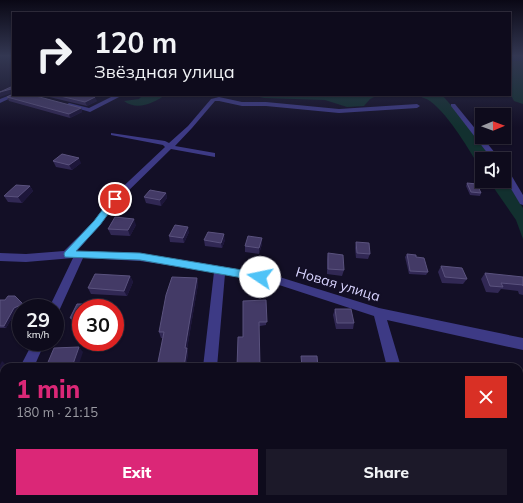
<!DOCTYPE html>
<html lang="en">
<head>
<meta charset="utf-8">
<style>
	:root { --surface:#0e0b1c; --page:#1c1929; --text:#f1f3f6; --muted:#9b9ba3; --line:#2e2b3b; --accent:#db2777 }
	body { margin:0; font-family:Mulish,sans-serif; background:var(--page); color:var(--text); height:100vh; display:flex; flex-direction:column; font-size:15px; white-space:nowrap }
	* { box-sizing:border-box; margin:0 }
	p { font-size:13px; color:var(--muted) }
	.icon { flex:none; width:22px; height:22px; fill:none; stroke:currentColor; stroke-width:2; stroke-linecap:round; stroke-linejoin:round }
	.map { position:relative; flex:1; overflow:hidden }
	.side { position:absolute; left:0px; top:363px; width:523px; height:140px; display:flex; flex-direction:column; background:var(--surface); border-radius:12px 12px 0 0; box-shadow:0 1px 3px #0004,0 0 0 1px var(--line) }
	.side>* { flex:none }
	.guide { position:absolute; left:12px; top:12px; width:499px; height:84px; border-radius:0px; box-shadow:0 1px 3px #0004,0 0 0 1px var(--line); background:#0e0b1c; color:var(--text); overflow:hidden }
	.needle { width:26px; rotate:89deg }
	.tools { position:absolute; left:475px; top:108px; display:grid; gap:8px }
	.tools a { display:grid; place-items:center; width:36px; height:36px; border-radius:0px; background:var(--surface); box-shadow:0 1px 3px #0004,0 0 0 1px var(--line); font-size:20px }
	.speed { position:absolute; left:12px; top:299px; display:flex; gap:8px; font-size:20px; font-weight:700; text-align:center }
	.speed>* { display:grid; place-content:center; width:52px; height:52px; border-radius:50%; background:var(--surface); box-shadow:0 1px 3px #0004,0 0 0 1px var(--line); line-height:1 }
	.speed small { font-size:10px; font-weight:400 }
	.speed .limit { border:6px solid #d22; background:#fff; color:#111 }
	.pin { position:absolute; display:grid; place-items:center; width:34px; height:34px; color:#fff; margin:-17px; border:2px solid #fff; border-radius:50%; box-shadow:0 1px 4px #0007 }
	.me { position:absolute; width:44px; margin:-22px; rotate:281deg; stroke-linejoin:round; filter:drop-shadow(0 0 3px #0008) }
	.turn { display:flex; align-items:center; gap:14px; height:84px; padding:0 16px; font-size:18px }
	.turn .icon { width:52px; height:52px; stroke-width:2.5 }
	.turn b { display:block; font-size:28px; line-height:34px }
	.round { display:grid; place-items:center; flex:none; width:42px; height:42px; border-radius:0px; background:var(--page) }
	.overview { display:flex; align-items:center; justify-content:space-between; height:68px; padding:0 16px }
	h1 { font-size:24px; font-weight:800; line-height:30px; color:var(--accent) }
	.primary-button { display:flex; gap:8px; margin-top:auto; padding:8px 16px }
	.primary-button a { flex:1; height:46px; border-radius:0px; background:var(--accent); color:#fff; font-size:16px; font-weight:800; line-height:46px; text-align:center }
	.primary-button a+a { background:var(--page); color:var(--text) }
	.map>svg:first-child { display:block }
	.green { fill:#12302f }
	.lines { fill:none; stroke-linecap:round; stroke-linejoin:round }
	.river { fill:#0c2248; fill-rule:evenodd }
	.minor { fill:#3d3a85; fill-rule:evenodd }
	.wall { fill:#312854 }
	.shaded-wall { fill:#1d163a }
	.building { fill:#433a66; stroke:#5a527e }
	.route { fill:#4fc3f7; stroke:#337fa1 }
	.labels { text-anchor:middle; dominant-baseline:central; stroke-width:4; stroke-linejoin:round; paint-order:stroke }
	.street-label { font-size:14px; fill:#d9d4ff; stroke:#130f26 }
</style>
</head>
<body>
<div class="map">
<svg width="523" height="503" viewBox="0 0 523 503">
	<rect width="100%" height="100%" fill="#130f26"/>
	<!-- green -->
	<g class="green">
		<path d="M510,56H523V104L514,101L510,93Z"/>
		<path d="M143,95H165C154,103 137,111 124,101L139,99Z"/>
		<path d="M252,95H378L370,99L364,106L347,107L325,100L264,98Z"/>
		<path d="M416,95H442L457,112L494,159H482V171C469,150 450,116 430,101C426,98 420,97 416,95Z"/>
		<path d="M504,177L523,208V239L516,220L489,181H504Z"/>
	</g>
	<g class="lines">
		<!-- river -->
		<rect class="river" x="510" y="56" width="13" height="5"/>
		<!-- minor -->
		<g class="minor">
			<path d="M13,94V95H17L0,103V99Z"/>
			<path d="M115,95H123L90,112L66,105L69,103L89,108Z"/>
			<path d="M219,97L242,102H266L339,109L417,104L420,106L417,108L339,113L266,106H242L219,101H215L192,128L175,146L215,153V157L171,149L118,201L100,225L77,251L140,253L273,275L379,308L523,338V350L387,320L401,367H387L374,316L273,283L225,274L217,367H203L214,272L140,261L83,258L59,311L55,313V308H49L73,258L26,262L0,261V253L26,254L64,251L94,221L112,197L165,147L163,145L111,135V133L165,141L169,143L188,126L211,99Z"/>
			<path d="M451,104H455L500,159H492L451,106Z"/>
			<path d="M504,168H507L523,195V205L520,204L504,177Z"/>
			<path d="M33,342H45L34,367H20Z"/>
			<path d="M4,410V431L0,432V411Z"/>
			<rect x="189" y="499" width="16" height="4"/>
			<path d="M423,499H439L440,503H424Z"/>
		</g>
	</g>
	<!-- wall -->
	<g class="wall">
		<path d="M41,95H88L97,101L87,106Z"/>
		<path d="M7,97L81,108L82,112L70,118L9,101Z"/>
		<path d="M53,161L81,163L72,170L56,167Z"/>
		<path d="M467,183L481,193L480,196L470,195L466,186Z"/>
		<path d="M30,186L33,191L22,203L8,202L4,196Z"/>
		<path d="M166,193L167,198L161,206L146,203L144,197Z"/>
		<path d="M136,225L130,236L111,235L108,229Z"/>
		<path d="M189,232L184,243L170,242L169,236Z"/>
		<path d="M204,240H225L222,248L205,246Z"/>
		<path d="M356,242L370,254L368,259L356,258L355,248Z"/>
		<path d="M262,244L259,254L245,252V246Z"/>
		<path d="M328,253L344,270L342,276L327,274V259Z"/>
		<path d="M407,254L416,257L428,272L426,275L409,274L405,257Z"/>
		<path d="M441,266L467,279L463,284L442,283L438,272Z"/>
		<path d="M485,273L523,277V295L519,294L518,291L501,289L498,293L486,292L481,279Z"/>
		<path d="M130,276L133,282L127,296L91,294L88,288Z"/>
		<path d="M197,278L198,284L187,349L188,353L186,367H157L163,338H161L159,332Z"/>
		<path d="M0,300L25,307L21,308V309L16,311L6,328H0Z"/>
		<path d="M266,300V325L260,326L243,337Z"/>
		<path d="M77,304H90L92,308H81V324H74L70,318Z"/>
		<path d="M335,309L354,323L353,329H336L333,315Z"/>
	</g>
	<!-- shaded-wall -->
	<g class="shaded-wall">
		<path d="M11,89L12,93L0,97V92Z"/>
		<path d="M95,97L97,101L87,106L85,102Z"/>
		<path d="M81,108L82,112L70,118L69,114Z"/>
		<path d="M79,158L81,163L72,170L69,165Z"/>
		<path d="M30,186L33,191L22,203L18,197Z"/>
		<path d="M166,193L167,198L161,206L160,200Z"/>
		<path d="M134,219L136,225L130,236L128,230Z"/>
		<path d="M188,227L189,232L184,243L183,238Z"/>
		<path d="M224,234L225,240L222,248L221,243Z"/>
		<path d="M262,238V244L259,254V248Z"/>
		<path d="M130,276L133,282L127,296L124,291Z"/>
		<path d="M197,278L198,284L187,349L188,353L186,367H184L185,348Z"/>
		<path d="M23,304L25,307L21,308V309L16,311L6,328L4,326L14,308Z"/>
		<path d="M90,304L92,308H88Z"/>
		<path d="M79,347L83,352L78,367H72Z"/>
		<path d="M2,361L5,364L0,373V365Z"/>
	</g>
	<!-- building -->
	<g class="building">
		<path d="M13,86V89H11L0,92Z"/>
		<path d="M13,94V95H32L81,108L69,114L7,97Z"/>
		<path d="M56,95H88L95,97L85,102Z"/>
		<path d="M62,154L79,158L69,165L53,161Z"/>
		<path d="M467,183L477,184L481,193L471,192Z"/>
		<path d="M16,185L30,186L18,197L4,196Z"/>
		<path d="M150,190L166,193L160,200L144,197Z"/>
		<path d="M115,217L134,219L128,230L108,229Z"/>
		<path d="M175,225L188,227L183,238L169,236Z"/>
		<path d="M208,232L224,234L221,243L204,240Z"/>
		<path d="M248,236L262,238L259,248L245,246Z"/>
		<path d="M356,242L369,243L370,254L357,253Z"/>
		<path d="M328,253L343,255L344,270L328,269Z"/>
		<path d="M407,254L416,255V257L424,258L428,272L410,271Z"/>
		<path d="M441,266L462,268L467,279L445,277Z"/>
		<path d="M485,273L523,277V286V285L501,283L503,287L490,286Z"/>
		<path d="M95,274L130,276L124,291L88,288Z"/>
		<path d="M172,277L197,278L185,348H187L184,367H157L164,332H159L166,295Z"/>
		<path d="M8,296H15L23,304L14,308L4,326H0V300H5Z"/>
		<path d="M266,300L267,322H259L260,367H237L238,337H243V301Z"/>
		<path d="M77,304H90L88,308H81V319L70,318Z"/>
		<path d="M335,309H351L354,323H337Z"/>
		<path d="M79,347L72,367H46L54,348Z"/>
		<path d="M301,356H317L318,367H302Z"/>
	</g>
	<!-- sky -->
	<linearGradient id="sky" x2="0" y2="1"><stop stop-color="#0a0815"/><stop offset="0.44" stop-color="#333752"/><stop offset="1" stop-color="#333752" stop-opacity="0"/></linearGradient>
	<rect width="523" height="127" fill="url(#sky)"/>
	<!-- route -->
	<path class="route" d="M112,197H118L119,199L100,225L76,251L140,253L260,273L264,274L265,277L264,280L260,281L140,260L65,257L64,254L65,252L94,221Z"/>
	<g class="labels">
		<!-- street labels -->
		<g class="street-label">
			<text transform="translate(338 284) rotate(17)">Новая улица</text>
		</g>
	</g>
</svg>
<div class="tools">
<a><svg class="needle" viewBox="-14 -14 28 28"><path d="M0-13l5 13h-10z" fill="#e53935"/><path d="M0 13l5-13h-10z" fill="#9b9ba3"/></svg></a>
<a><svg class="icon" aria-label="sound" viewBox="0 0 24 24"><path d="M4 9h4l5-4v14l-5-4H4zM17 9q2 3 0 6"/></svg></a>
</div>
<div class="speed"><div>29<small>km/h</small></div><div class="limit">30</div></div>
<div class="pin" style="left:115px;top:199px;background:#d93025"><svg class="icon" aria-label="arrive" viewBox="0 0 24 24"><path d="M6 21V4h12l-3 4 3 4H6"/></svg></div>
<svg class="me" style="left:260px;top:277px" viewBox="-20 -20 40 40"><circle r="19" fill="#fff"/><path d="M0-13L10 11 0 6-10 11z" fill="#4fc3f7"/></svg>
<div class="guide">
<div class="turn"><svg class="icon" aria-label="right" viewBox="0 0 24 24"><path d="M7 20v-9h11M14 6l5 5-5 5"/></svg><div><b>120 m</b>Звёздная улица</div></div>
</div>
<section class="side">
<div class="overview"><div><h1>1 min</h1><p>180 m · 21:15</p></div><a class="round" style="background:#d93025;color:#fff"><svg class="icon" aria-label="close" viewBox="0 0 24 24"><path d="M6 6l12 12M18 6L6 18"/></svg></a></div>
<div class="primary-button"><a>Exit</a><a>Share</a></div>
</section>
</div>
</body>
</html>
